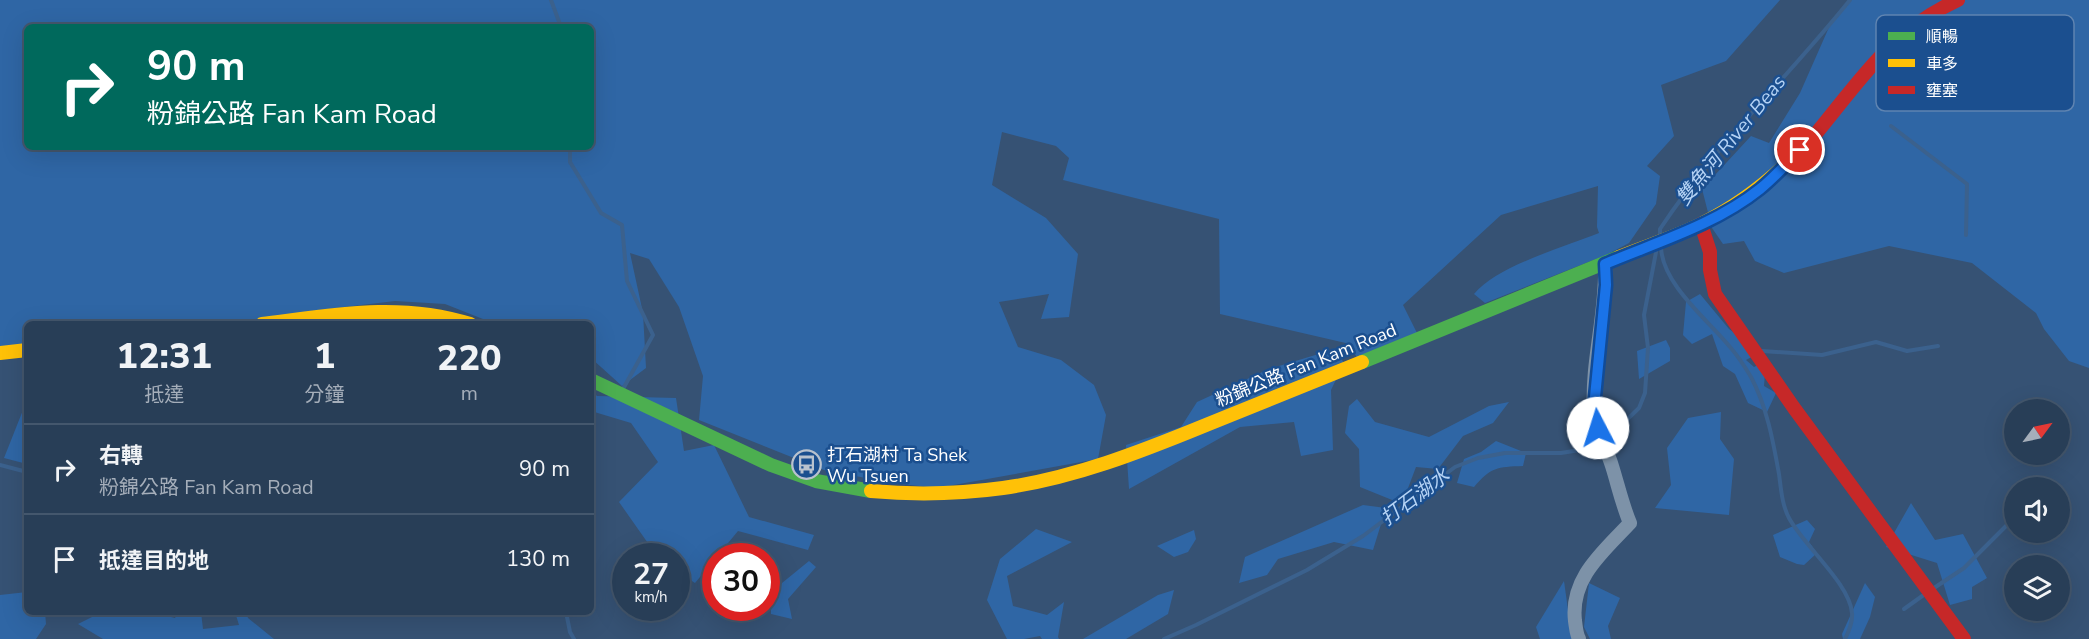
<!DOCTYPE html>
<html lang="zh-TW">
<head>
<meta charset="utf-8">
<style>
	:root { --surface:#283e57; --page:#30455d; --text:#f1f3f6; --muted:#a5aeba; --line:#44576d }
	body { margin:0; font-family:"Nunito Sans","Noto Sans TC",sans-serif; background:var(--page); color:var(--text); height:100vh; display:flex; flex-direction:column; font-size:22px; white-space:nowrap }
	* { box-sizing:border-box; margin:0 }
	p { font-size:20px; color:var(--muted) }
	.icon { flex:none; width:33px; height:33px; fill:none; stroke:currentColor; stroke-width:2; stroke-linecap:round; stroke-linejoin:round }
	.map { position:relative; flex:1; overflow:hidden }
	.drawer { position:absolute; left:24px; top:321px; width:570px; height:294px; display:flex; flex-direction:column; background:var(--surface); border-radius:9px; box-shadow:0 6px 24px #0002,0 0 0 2px var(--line) }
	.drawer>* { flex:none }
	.banner { position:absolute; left:24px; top:24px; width:570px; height:126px; border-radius:9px; box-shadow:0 6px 24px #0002,0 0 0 2px var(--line); background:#00695c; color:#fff; overflow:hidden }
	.needle { width:39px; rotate:57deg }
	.fabs { position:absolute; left:2004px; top:399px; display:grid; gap:12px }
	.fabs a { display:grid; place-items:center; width:66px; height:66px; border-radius:50%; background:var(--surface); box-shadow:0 6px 24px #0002,0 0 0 2px var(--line); font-size:30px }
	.speed { position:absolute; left:612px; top:543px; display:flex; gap:12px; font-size:30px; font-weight:700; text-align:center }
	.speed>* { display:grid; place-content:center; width:78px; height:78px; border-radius:50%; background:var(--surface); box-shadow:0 6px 24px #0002,0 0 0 2px var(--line); line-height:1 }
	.speed small { font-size:15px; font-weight:400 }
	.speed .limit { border:9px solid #d22; background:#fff; color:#111 }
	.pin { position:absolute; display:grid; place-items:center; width:51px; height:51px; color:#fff; margin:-26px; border:3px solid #fff; border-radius:50%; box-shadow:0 2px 6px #0007 }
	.me { position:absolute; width:66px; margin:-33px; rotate:355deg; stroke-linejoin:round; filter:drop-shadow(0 0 4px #0008) }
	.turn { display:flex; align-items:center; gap:21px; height:126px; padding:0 24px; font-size:27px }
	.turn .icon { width:78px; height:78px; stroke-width:2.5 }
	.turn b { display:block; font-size:42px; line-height:51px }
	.eta { display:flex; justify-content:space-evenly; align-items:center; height:102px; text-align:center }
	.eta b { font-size:36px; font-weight:800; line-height:42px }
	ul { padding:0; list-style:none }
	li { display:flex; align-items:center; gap:18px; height:90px; padding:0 24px; border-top:2px solid var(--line) }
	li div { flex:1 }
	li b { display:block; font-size:22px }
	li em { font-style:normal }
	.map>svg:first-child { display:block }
	.green { fill:#2f66a5; fill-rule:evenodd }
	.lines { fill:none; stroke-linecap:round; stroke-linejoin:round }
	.stream { stroke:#3b618d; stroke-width:4 }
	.street { stroke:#7d92a8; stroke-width:14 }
	.fast { stroke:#4caf50; stroke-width:14 }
	.slow { stroke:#ffc107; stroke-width:14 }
	.jam { stroke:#c62828; stroke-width:14 }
	.route-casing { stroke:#114b97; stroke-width:15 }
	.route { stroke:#1a73e8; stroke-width:10 }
	.labels { text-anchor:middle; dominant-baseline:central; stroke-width:5; stroke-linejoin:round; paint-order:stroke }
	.street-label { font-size:18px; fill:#fff; stroke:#1b4f8f }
	.poi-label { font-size:18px; fill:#fff; stroke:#1b4f8f; text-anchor:start }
	.water-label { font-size:20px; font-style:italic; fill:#b5d3f5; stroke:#1b4f8f }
	.key { fill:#1b4f8f; stroke:#5f84b1; stroke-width:1.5 }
	.key-label { font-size:16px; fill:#fff }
</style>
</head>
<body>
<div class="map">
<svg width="2089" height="639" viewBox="0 0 2089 639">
	<rect width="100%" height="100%" fill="#365274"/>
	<!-- green -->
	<g class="green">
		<path d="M0,0H1780L1726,61L1661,85L1674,136L1647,166L1660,176L1656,204L1629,243L1606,255L1485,303L1474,294C1497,266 1564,247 1599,233L1597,227L1598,186L1501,215L1403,305L1419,337L1359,362L1350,344L1220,314L1219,219L1063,180L1069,158L1056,146L1002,132L992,185L1046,218L1078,254L1069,317L1041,319L1049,294L999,302L1018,347L1061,360L1094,385L1106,415L1098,459L937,488L892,483L824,470L699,420L703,376L679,307L649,259L630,253L643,313L646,368L622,386L591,358V324H501L488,321L445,304L395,301L311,311L239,324H27V352L0,346ZM27,27H591V147H27Z"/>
		<path d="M1850,0H2089V368L2069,361L2044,329L2036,313L1972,263L1889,246L1784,273L1755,261L1744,241L1723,244L1712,228L1702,189L1751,136L1769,143L1800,93L1830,25Z"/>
		<path d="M1700,294L1729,329L1761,352L1746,360L1754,367L1766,361L1764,386L1776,393L1767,412L1748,403L1735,374L1723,366L1712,334L1692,344L1683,335L1686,302Z"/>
		<path d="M1666,340L1670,348V361L1639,379L1637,351Z"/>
		<path d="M1335,349L1344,363L1331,390L1333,450L1301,456L1294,422L1240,427L1129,489L1126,445L1181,427L1197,402L1269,369Z"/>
		<path d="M591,390L597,396L676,398L684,451L714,445L749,517L814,535L808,550L738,531L695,583L677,571L676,556H657L619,502L658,462L631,423L591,411Z"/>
		<path d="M1357,399L1375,422L1429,437L1489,406L1509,402L1493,423L1463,436L1438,469L1416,467L1402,504L1360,487L1359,449L1345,433L1349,406Z"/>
		<path d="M27,400V464L4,458Z"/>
		<path d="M1721,412L1720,439L1734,459L1729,515L1655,508L1671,485L1667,448L1688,418Z"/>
		<path d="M1496,441L1526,453L1523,466C1497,467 1491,467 1474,487L1457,483L1464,459L1481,452Z"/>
		<path d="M1911,503L1935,540L1963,534L1987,578L1972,587V599L1950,605L1937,563L1886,547Z"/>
		<path d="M1363,505L1386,508L1373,550L1334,542L1278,559L1267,575L1239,583L1245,557Z"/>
		<path d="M1807,520L1815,529L1809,542L1817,553L1804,565L1797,564L1780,557L1773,535Z"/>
		<path d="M1036,529L1072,542L1007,576L1013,606L1047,615L1064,602L1058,637L1059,639H1042L1040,636L1024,639H1007L987,600L1000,559Z"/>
		<path d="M1194,530L1196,539L1188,552L1174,557L1157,546Z"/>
		<path d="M809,561L816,567L788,599L792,619L771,614V592Z"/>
		<path d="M1564,581L1572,639H1540L1536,627Z"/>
		<path d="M1589,583L1620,598L1608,626L1611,639H1590L1584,627Z"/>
		<path d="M1865,583L1875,597L1870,617L1860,639H1843L1842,634Z"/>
		<path d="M1174,590L1168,614L1126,639H1083L1158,595Z"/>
		<path d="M27,592V612H45L46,624L36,639H0V595Z"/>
		<path d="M102,612H151L175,618L178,612H201L203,629L239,625L235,612H246L248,618L274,639H103L78,624Z"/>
	</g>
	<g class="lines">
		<!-- stream -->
		<g class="stream">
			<path d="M551,0L561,27"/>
			<path d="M1891,126L1967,184L1966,235"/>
			<path d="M570,147V162L601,213L622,225L627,281L653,335L623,389"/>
			<path d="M1660,234V229C1715,146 1788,77 1850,0"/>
			<path d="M1661,247C1662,284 1708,320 1730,347C1738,356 1745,367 1751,377C1767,407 1773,441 1779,474C1781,489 1782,505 1789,518C1804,546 1850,584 1852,613C1853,622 1849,631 1845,639"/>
			<path d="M1762,351L1822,355L1876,342L1907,351L1938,346"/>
			<path d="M0,465L27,472"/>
			<path d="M1934,588L1964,568L2014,518"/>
			<path d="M1904,609L1925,594"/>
			<path d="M566,612L570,632L574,639"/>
			<path d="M1164,639L1196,625L1307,570L1363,536L1455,467L1478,458L1505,453H1561L1586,449L1605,441L1639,408L1645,393L1648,348L1644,315L1657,247"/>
		</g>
		<!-- street -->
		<path class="street" d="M1579,639C1576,633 1576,627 1575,621C1570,578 1603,552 1630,523C1622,504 1618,485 1612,466C1606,447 1596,430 1594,410C1591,362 1607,312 1605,264"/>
		<!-- fast -->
		<g class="fast">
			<path d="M1362,362L1619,257"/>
			<path d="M591,380L771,465L816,481L871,491"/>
		</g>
		<!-- slow -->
		<g class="slow">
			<path d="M1619,257C1646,246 1675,237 1701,224C1744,203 1782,171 1814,136"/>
			<path d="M262,324C333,315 400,302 470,324"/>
			<path d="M0,353L27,350"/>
			<path d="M871,491C915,495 959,494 1003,488C1074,478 1140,452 1206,425C1258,404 1310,383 1362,362"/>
		</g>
		<!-- jam -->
		<g class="jam">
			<path d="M1814,136C1860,81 1890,31 1958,0"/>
			<path d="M1701,224L1710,252V270L1715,294L1794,408L1964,639"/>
		</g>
	</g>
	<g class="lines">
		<defs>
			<path id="route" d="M1598,428L1594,407L1606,285L1605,264C1657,242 1715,225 1760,189C1775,177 1787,163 1800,150"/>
		</defs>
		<!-- route casing -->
		<use href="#route" class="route-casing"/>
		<!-- route -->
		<use href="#route" class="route"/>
	</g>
	<!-- icons -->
	<defs>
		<symbol id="bus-ring" viewBox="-11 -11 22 22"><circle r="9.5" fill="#1b4f8f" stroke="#b9c2ce" stroke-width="1.5"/><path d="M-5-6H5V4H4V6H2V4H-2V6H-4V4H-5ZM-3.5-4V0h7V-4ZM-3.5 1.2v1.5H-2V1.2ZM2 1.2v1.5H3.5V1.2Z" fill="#b9c2ce"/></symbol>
	</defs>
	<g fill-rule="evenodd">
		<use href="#bus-ring" x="790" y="448" width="33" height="33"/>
	</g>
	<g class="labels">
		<!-- street labels -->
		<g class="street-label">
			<text transform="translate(1306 365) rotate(-22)">粉錦公路 Fan Kam Road</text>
		</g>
		<!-- poi labels -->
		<g class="poi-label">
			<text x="827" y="455">打石湖村 Ta Shek<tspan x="827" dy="21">Wu Tsuen</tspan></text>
		</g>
		<!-- water labels -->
		<g class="water-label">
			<text transform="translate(1731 140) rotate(-51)">雙魚河 River Beas</text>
			<text transform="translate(1415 497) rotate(-37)">打石湖水</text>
		</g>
	</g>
	<!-- legend -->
	<rect x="1876" y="15" width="198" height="96" rx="9" class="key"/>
	<rect x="1888" y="32" width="27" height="8" fill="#4caf50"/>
	<rect x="1888" y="59" width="27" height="8" fill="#ffc107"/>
	<rect x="1888" y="86" width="27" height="8" fill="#c62828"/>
	<g class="key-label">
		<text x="1926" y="42">順暢</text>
		<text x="1926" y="69">車多</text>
		<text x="1926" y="96">壅塞</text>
	</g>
</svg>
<div class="fabs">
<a><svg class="needle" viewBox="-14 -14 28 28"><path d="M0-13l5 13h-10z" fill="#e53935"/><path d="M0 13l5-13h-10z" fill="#a5aeba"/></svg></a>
<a><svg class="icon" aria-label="sound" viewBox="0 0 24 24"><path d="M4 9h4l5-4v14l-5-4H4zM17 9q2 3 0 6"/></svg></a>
<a><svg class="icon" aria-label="layers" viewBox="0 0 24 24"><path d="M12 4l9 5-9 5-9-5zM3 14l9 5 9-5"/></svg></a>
</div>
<div class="speed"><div>27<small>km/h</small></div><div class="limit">30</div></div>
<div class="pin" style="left:1800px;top:150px;background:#d93025"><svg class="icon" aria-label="arrive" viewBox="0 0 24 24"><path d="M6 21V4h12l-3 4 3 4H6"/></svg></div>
<svg class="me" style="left:1598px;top:428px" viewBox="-20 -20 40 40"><circle r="19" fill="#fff"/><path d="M0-13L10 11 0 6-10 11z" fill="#1a73e8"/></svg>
<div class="banner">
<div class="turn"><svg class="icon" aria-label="right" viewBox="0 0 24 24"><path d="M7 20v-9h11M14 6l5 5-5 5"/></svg><div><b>90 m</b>粉錦公路 Fan Kam Road</div></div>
</div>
<section class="drawer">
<div class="eta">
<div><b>12:31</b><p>抵達</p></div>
<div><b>1</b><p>分鐘</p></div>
<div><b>220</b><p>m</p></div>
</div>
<ul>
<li><svg class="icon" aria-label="right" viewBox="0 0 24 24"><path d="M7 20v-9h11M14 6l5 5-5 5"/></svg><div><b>右轉</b><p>粉錦公路 Fan Kam Road</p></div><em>90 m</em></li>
<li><svg class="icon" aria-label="arrive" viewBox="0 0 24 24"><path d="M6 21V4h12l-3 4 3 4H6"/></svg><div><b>抵達目的地</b></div><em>130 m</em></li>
</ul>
</section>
</div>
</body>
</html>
